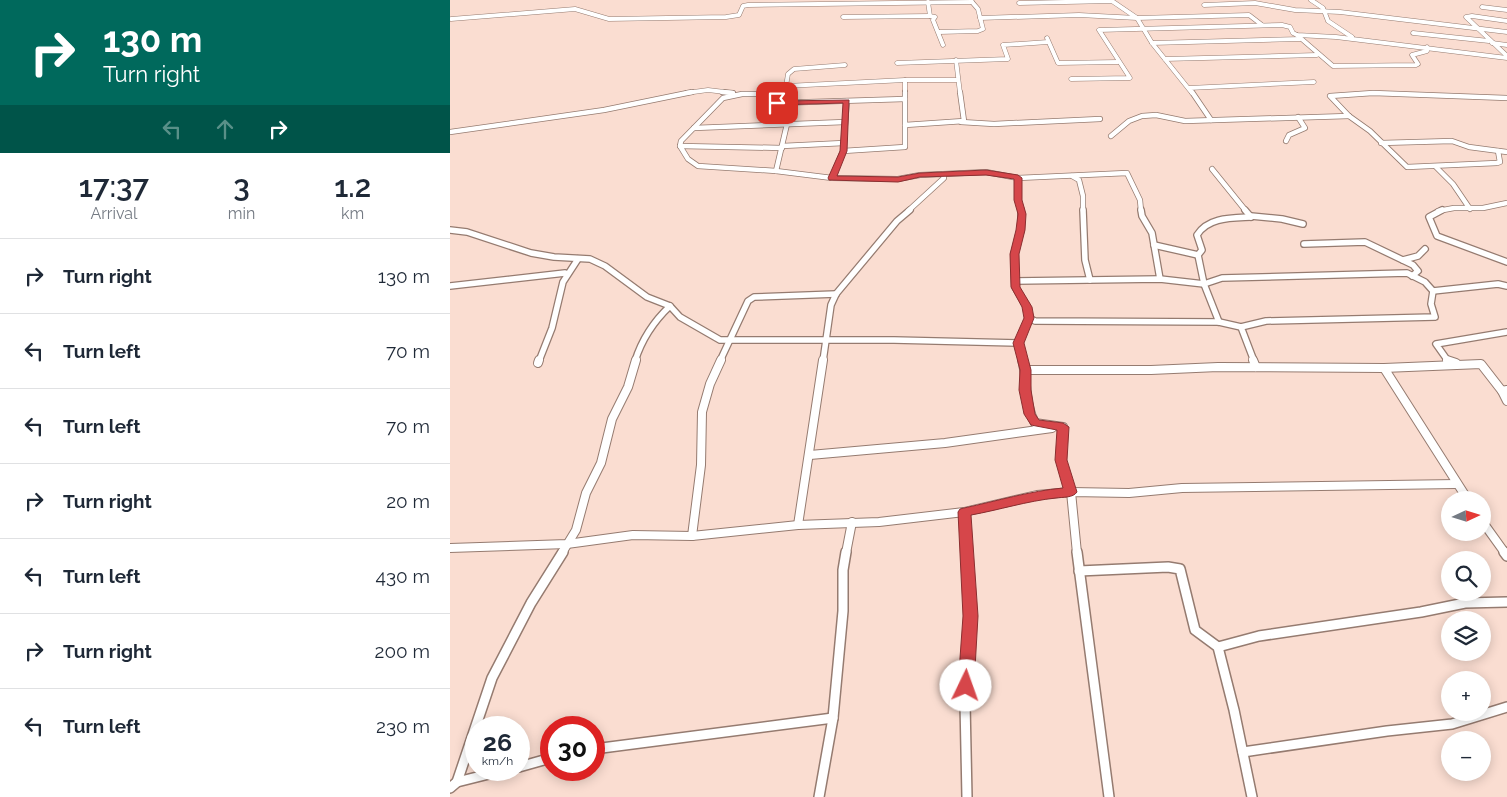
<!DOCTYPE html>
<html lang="en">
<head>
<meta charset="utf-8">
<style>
	:root { --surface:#fff; --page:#f2f2f3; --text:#1f2937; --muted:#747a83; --line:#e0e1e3 }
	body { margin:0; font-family:Raleway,sans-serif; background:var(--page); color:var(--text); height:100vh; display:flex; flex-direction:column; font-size:19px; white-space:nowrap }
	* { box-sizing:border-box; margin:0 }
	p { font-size:16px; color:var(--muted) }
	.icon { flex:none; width:28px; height:28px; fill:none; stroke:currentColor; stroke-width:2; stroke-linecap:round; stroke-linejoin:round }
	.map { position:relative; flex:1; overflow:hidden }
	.panel { display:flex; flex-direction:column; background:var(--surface); width:450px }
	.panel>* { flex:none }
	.hud { background:#00695c; color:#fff; overflow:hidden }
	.needle { width:32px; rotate:86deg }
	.tools { position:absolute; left:991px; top:491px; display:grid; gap:10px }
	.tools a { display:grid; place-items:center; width:50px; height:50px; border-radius:50%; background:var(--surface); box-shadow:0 2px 12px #0003; font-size:25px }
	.speed { position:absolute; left:15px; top:716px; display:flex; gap:10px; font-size:25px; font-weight:700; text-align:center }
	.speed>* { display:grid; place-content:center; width:65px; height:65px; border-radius:50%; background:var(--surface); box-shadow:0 2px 12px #0003; line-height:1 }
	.speed small { font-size:12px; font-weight:400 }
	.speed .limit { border:8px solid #d22; background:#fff; color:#111 }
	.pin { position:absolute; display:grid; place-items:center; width:42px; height:42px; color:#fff; margin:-21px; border-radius:10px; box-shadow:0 2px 8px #0006 }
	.me { position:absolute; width:55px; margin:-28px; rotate:3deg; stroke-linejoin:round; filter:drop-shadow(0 0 4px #0008) }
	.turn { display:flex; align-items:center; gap:18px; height:105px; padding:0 20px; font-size:22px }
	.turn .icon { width:65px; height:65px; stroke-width:2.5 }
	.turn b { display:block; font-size:35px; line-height:42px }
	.lanes { display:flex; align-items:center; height:48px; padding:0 20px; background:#0003; justify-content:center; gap:25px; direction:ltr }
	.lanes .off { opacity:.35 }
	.eta { display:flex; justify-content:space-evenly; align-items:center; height:85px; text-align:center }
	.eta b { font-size:30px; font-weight:600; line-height:35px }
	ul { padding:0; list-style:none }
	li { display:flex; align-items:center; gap:15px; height:75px; padding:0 20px; border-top:1px solid var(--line) }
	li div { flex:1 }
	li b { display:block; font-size:19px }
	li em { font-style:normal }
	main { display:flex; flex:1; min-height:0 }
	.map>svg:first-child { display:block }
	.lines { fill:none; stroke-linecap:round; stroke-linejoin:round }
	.street-far4-casing { stroke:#957b70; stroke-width:5 }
	.street-far3-casing { stroke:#957b70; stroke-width:6 }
	.street-far2-casing { stroke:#957b70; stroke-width:8 }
	.street-far1-casing { stroke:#957b70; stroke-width:10 }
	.street-casing { stroke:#957b70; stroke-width:12 }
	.street-far4 { stroke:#fff; stroke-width:4 }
	.street-far3 { stroke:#fff; stroke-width:4.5 }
	.street-far2 { stroke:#fff; stroke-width:5.5 }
	.street-far1 { stroke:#fff; stroke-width:8 }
	.street { stroke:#fff; stroke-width:9 }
	.route { fill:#d6464a; stroke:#8b2e30 }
</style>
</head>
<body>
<main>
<section class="panel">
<div class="hud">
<div class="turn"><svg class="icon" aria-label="right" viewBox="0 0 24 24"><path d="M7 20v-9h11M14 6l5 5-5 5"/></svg><div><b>130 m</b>Turn right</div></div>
<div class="lanes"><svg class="icon off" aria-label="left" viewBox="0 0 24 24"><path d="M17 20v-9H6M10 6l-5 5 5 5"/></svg><svg class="icon off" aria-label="ahead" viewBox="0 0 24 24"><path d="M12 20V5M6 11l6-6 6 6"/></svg><svg class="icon" aria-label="right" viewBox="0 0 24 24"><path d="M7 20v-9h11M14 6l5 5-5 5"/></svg></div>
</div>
<div class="eta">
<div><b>17:37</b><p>Arrival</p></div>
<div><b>3</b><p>min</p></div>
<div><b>1.2</b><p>km</p></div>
</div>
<ul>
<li><svg class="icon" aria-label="right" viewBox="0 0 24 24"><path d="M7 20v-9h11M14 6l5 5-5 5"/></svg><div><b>Turn right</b></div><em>130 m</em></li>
<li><svg class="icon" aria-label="left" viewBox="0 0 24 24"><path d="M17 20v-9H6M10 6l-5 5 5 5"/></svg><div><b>Turn left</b></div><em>70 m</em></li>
<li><svg class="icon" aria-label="left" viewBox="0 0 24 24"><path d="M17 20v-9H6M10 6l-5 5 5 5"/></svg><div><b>Turn left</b></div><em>70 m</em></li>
<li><svg class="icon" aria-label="right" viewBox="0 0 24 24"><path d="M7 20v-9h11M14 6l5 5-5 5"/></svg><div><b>Turn right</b></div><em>20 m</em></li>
<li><svg class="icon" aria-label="left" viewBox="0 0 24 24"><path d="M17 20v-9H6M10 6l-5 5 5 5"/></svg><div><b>Turn left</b></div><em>430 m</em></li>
<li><svg class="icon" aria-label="right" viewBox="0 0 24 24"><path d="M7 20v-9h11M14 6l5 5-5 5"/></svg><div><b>Turn right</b></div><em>200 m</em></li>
<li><svg class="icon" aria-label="left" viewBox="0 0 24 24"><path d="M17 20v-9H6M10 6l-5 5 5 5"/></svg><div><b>Turn left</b></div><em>230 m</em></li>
</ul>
</section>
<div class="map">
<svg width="1057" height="797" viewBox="0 0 1057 797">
	<rect width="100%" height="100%" fill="#faddd1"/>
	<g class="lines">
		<defs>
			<g id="street-far4">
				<path d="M861,0L873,8L878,21L902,37"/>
				<path d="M478,2L480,16L485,17L483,20L493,45"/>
				<path d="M569,3L662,1L687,18L799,15L812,25"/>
				<path d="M754,5L805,3L845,10L890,12L1057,32"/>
				<path d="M1032,7L1057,10"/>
				<path d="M393,17L480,16"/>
				<path d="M530,18L629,15L687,18L702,43L742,93"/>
				<path d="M1,19L125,9L159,19L276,17L289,15L293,6L298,5L522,2"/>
				<path d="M1057,21L1022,16L1016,17L1057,56"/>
				<path d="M489,32L528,31L533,29L528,9L522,2"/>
				<path d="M963,33L1039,41"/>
				<path d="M847,35L883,66L966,65L968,64L962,55L977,51V47"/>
				<path d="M597,38L608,63L668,62"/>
				<path d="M702,43L850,39"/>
				<path d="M1042,43L1057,45"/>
				<path d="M715,59L867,55"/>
				<path d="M506,60L510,93"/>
				<path d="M447,63L558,59L553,45L598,42"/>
				<path d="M621,79L680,78L649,30L832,25L840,27L843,33L847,35L886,37L1057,58"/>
				<path d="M455,80V93"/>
				<path d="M336,86L338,74L344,69L395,65"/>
				<path d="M739,88L864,82"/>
				<path d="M236,93L258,90L283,93"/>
				<path d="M332,93L336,86L455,80H508"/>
			</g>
			<g id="street-far3">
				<path d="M272,92L283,93"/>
				<path d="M333,92L327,103L455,99"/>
				<path d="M742,92L761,120"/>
				<path d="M332,94H292L273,98L231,141L230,146L238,159L248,166L326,171L382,178L448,179L470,175L493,174L494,178L458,211"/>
				<path d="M511,122L544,124L650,119"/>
				<path d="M455,125L514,121L510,92"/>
				<path d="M244,128L395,122"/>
				<path d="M0,132L154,110L242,92"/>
				<path d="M661,136L679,121L692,116L706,115L735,121L899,116"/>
				<path d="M836,141L839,135L855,128L848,117"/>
				<path d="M931,143L1002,141L1019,147L1057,152"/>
				<path d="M230,146L332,148"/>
				<path d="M332,146L394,143"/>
				<path d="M393,151L455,147V92"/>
				<path d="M1048,151L1050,162L1047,163L957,167L920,131L899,116L880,96L923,93L1057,98"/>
				<path d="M986,167L1003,184L1020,209"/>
				<path d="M762,169L796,211"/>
				<path d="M326,171L337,124"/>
				<path d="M493,174L536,172L568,178L677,173L690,200L691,211"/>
				<path d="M622,176L629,180L633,196V211"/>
				<path d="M382,178L393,151L397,101"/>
				<path d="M568,178V200L571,211"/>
				<path d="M988,211L1004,208H1033L1057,203"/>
			</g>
			<g id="street-far2">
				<path d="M571,210V230L564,254L565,287L577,307L579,318L568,343L573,361"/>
				<path d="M633,210L635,260L640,280"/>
				<path d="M691,210L692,216L702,233L710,279"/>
				<path d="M795,210L801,217"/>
				<path d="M992,210L979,217L987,236L1057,262"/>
				<path d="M801,216L832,219L853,224"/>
				<path d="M0,230L17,232L81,253L104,257L140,259L155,266L197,297L220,306L230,317L270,340H444L568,343"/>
				<path d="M854,244L915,242L963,265L968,271L962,276"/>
				<path d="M704,245L748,255"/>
				<path d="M953,260L968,256L975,249"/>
				<path d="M565,281L710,279L754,284L772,278L957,273L975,282L983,291L981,304L985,317L816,321L791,327L804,361"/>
				<path d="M0,286L115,273"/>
				<path d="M983,291L1048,284L1057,286"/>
				<path d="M579,318L585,321L769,322L791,327"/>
				<path d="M769,322L754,284L748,255L752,250L747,235C758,217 782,218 801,217"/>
				<path d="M89,361L102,328L113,282L128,259"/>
				<path d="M185,361C192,339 203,322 220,306"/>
				<path d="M270,361L298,301L304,297L386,294"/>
				<path d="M373,361L381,305L386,294L447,221L460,210"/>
				<path d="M998,361L986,344L1057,332"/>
			</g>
			<g id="street-far1">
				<path d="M572,360C578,381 574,403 585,423L613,427L611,460L621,492L627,553"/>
				<path d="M803,360L806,367"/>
				<path d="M997,360L1006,363"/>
				<path d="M88,363L89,360"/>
				<path d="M575,370H701L768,367L934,368"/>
				<path d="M1052,391L1057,401"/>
				<path d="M360,455L495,443L602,428"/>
				<path d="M1018,500L934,368L1031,364L1052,391L1057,390"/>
				<path d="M514,512L516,553"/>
				<path d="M1032,521L1055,553"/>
				<path d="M348,525L373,360"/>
				<path d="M242,536L251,465L252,412L260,384L271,360"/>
				<path d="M0,548L117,544L183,535L242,536L348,525L429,522L514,512L587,495L621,492L679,493L732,488L1007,484"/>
				<path d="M112,553L126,530L136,493L151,463L162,419L178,387L186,360"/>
				<path d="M396,553L402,522"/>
			</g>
			<g id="street">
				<path d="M516,552L520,616L515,703L517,797"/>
				<path d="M627,552L659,797"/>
				<path d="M1054,552L1057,556"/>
				<path d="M629,571L718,567L730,569L745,630L768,647L784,710L802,797"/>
				<path d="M768,647L809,636L971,612L1015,603L1057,602"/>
				<path d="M144,749L383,718"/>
				<path d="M793,752L937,731L1002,724L1057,707"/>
				<path d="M69,767L101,758"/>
				<path d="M7,782L42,678L81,603L113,552"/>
				<path d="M0,788L7,782L55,770"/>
				<path d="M369,797L383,718L393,611V570L396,552"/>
			</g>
		</defs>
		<!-- street-far4 casing -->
		<use href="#street-far4" class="street-far4-casing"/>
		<!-- street-far3 casing -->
		<use href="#street-far3" class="street-far3-casing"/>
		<!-- street-far2 casing -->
		<use href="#street-far2" class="street-far2-casing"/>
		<!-- street-far1 casing -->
		<use href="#street-far1" class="street-far1-casing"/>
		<!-- street casing -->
		<use href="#street" class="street-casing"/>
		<!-- street-far4 -->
		<use href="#street-far4" class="street-far4"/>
		<!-- street-far3 -->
		<use href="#street-far3" class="street-far3"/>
		<!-- street-far2 -->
		<use href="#street-far2" class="street-far2"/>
		<!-- street-far1 -->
		<use href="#street-far1" class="street-far1"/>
		<!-- street -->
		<use href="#street" class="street"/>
	</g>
	<!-- route -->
	<path class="route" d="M399,100L397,151L387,176L448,177L470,173L536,170L568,175L572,178V200L576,214L575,230L569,254L570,287L582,307L584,318L574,343L581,370V390L585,414L589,420L613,423L619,427L617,460L627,492C623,498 613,497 606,498C577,501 549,510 521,515L528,616L524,686L522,690L516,692L510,690L508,686L513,616L508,512L510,509L514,508C547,501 580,491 613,488L605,460L607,430L581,425L574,414L569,390L570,370L563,343L574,318L572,307L561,287L560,254L566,230L568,214L564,200V179L536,175L470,177L448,182L379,180L378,178L390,151L393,103L327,105L324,103L327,101Z"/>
</svg>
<div class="tools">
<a><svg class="needle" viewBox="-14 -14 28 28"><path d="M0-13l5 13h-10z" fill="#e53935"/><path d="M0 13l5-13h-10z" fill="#747a83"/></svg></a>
<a><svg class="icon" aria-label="search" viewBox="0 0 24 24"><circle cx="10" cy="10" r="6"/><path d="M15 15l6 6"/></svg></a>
<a><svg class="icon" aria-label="layers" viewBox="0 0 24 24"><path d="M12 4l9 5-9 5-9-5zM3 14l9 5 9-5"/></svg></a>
<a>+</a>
<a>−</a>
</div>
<div class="speed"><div>26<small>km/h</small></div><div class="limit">30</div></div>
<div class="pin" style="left:327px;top:103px;background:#d93025"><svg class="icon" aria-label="arrive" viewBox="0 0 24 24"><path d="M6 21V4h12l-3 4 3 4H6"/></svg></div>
<svg class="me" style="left:516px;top:686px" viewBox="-20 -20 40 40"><circle r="19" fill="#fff"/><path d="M0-13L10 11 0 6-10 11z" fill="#d6464a"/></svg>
</div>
</main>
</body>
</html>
